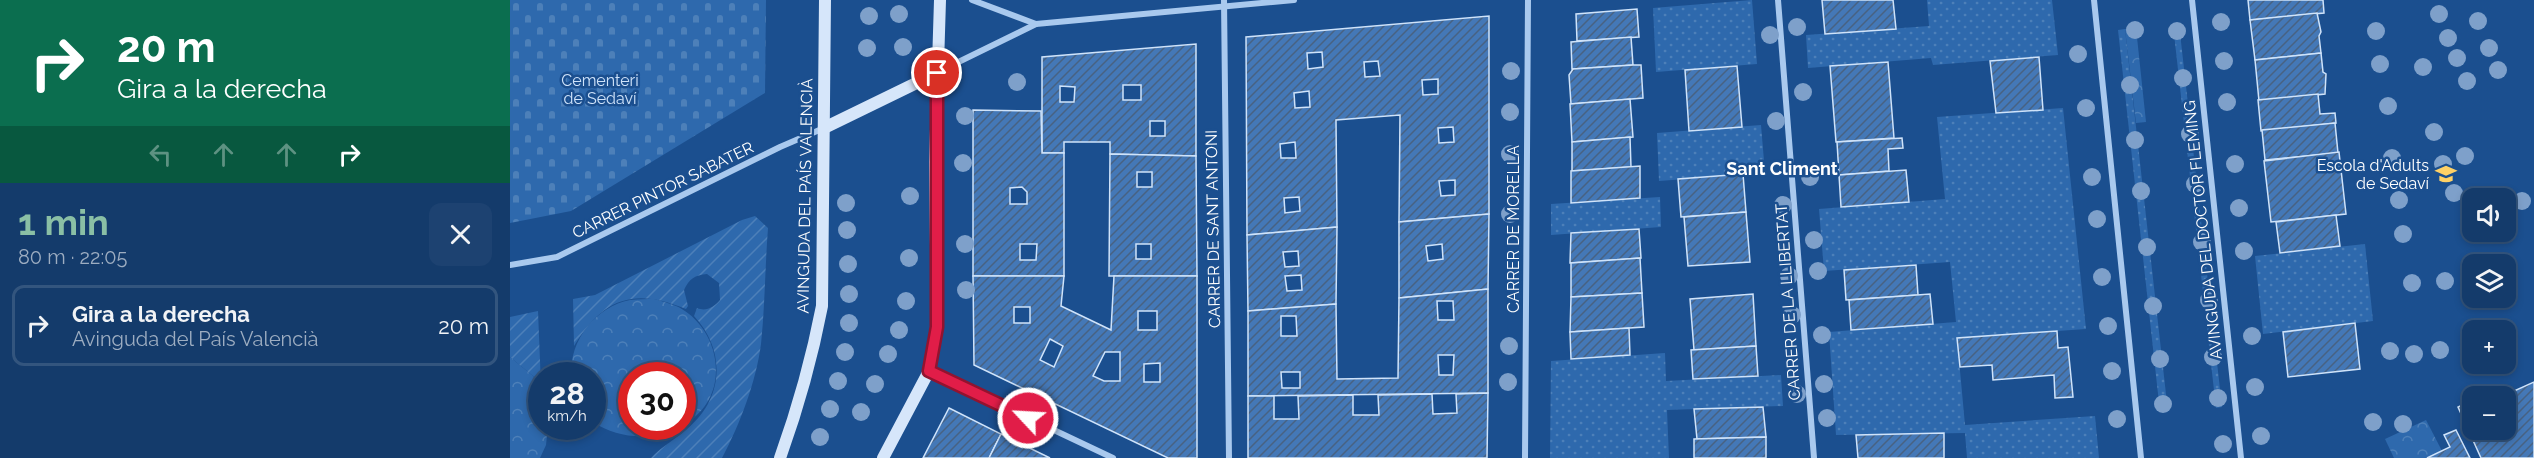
<!DOCTYPE html>
<html lang="es">
<head>
<meta charset="utf-8">
<style>
	:root { --surface:#143b6b; --page:#1d4271; --text:#f1f3f6; --muted:#9dadc1; --line:#33557e; --accent:#8abfa5 }
	body { margin:0; font-family:Raleway,sans-serif; background:var(--page); color:var(--text); height:100vh; display:flex; flex-direction:column; font-size:22px; white-space:nowrap }
	* { box-sizing:border-box; margin:0 }
	p { font-size:20px; color:var(--muted) }
	.icon { flex:none; width:33px; height:33px; fill:none; stroke:currentColor; stroke-width:2; stroke-linecap:round; stroke-linejoin:round }
	.map { position:relative; flex:1; overflow:hidden }
	.sheet { display:flex; flex-direction:column; background:var(--surface); width:510px }
	.sheet>* { flex:none }
	.guide { background:#0b6e4f; color:#fff; overflow:hidden }
	.fabs { position:absolute; left:1952px; top:188px; display:grid; gap:12px }
	.fabs a { display:grid; place-items:center; width:54px; height:54px; border-radius:12px; background:var(--surface); box-shadow:0 3px 9px #0003,0 0 0 2px var(--line); font-size:30px }
	.speed { position:absolute; left:18px; top:362px; display:flex; gap:12px; font-size:30px; font-weight:700; text-align:center }
	.speed>* { display:grid; place-content:center; width:78px; height:78px; border-radius:50%; background:var(--surface); box-shadow:0 3px 9px #0003,0 0 0 2px var(--line); line-height:1 }
	.speed small { font-size:15px; font-weight:400 }
	.speed .limit { border:9px solid #d22; background:#fff; color:#111 }
	.pin { position:absolute; display:grid; place-items:center; width:51px; height:51px; color:#fff; margin:-26px; border:3px solid #fff; border-radius:50%; box-shadow:0 2px 6px #0007 }
	.me { position:absolute; width:66px; margin:-33px; rotate:295deg; stroke-linejoin:round; filter:drop-shadow(0 0 4px #0008) }
	.turn { display:flex; align-items:center; gap:21px; height:126px; padding:0 18px; font-size:27px }
	.turn .icon { width:78px; height:78px; stroke-width:2.5 }
	.turn b { display:block; font-size:42px; line-height:51px }
	.lanes { display:flex; align-items:center; height:57px; padding:0 18px; background:#0003; justify-content:center; gap:30px; direction:ltr }
	.lanes .off { opacity:.35 }
	.round { display:grid; place-items:center; flex:none; width:63px; height:63px; border-radius:12px; background:var(--page) }
	.overview { display:flex; align-items:center; justify-content:space-between; height:102px; padding:0 18px }
	h1 { font-size:36px; font-weight:700; line-height:45px; color:var(--accent) }
	ul { padding:0; list-style:none }
	li { display:flex; align-items:center; gap:18px; height:81px; margin:0 12px 9px; padding:0 6px; border:3px solid var(--line); border-radius:12px }
	li div { flex:1 }
	li b { display:block; font-size:22px }
	li em { font-style:normal }
	main { display:flex; flex:1; min-height:0 }
	.map>svg:first-child { display:block }
	.grass { fill:url(#grass-dots) }
	.cemetery { fill:url(#cemetery-stones) }
	.park { fill:url(#park-crowns); fill-rule:evenodd }
	.garden { fill:url(#garden-furrows) }
	.building { fill:url(#building-hatch); stroke:#cfe3fa; stroke-width:1.5; fill-rule:evenodd }
	.lines { fill:none; stroke-linecap:round; stroke-linejoin:round }
	.street { stroke:#a9c9ee; stroke-width:6 }
	.secondary { stroke:#d6e6fa; stroke-width:12 }
	.tree { fill:#7ea0ca }
	.route-casing { stroke:#92132f; stroke-width:15 }
	.route { stroke:#e11d48; stroke-width:10 }
	.labels { text-anchor:middle; dominant-baseline:central; stroke-width:5; stroke-linejoin:round; paint-order:stroke }
	.park-label { font-size:16px; fill:#cfe3fa; stroke:#1b4f8f }
	.poi-label { font-size:16px; fill:#fff; stroke:#1b4f8f; text-anchor:end }
	.street-label { font-size:16px; fill:#fff; stroke:#1b4f8f }
	.neighbourhood-label { font-size:18px; font-weight:bold; fill:#fff; stroke:#1b4f8f }
</style>
</head>
<body>
<main>
<section class="sheet">
<div class="guide">
<div class="turn"><svg class="icon" aria-label="right" viewBox="0 0 24 24"><path d="M7 20v-9h11M14 6l5 5-5 5"/></svg><div><b>20 m</b>Gira a la derecha</div></div>
<div class="lanes"><svg class="icon off" aria-label="left" viewBox="0 0 24 24"><path d="M17 20v-9H6M10 6l-5 5 5 5"/></svg><svg class="icon off" aria-label="ahead" viewBox="0 0 24 24"><path d="M12 20V5M6 11l6-6 6 6"/></svg><svg class="icon off" aria-label="ahead" viewBox="0 0 24 24"><path d="M12 20V5M6 11l6-6 6 6"/></svg><svg class="icon" aria-label="right" viewBox="0 0 24 24"><path d="M7 20v-9h11M14 6l5 5-5 5"/></svg></div>
</div>
<div class="overview"><div><h1>1 min</h1><p>80 m · 22:05</p></div><a class="round"><svg class="icon" aria-label="close" viewBox="0 0 24 24"><path d="M6 6l12 12M18 6L6 18"/></svg></a></div>
<ul>
<li><svg class="icon" aria-label="right" viewBox="0 0 24 24"><path d="M7 20v-9h11M14 6l5 5-5 5"/></svg><div><b>Gira a la derecha</b><p>Avinguda del País Valencià</p></div><em>20 m</em></li>
</ul>
</section>
<div class="map">
<svg width="2024" height="458" viewBox="0 0 2024 458">
	<defs>
		<pattern id="grass-dots" width="8" height="8" patternUnits="userSpaceOnUse" patternTransform="scale(1.5)"><rect width="8" height="8" fill="#2e69ad"/><path d="M2 2h.1M6 6h.1" fill="none" stroke="#4d80b9" stroke-width="1.8" stroke-linecap="round"/></pattern>
		<pattern id="cemetery-stones" width="16" height="16" patternUnits="userSpaceOnUse" patternTransform="scale(1.5)"><rect width="16" height="16" fill="#2e69ad"/><path d="M2 7V4a2 2 0 0 1 4 0v3zM10 15v-3a2 2 0 0 1 4 0v3z" fill="#4d80b9"/></pattern>
		<pattern id="park-crowns" width="20" height="18" patternUnits="userSpaceOnUse" patternTransform="scale(1.5)"><rect width="20" height="18" fill="#2e69ad"/><path d="M2 6a3 3 0 1 1 6 0M12 15a3 3 0 1 1 6 0" fill="none" stroke="#4d80b9"/></pattern>
		<pattern id="garden-furrows" width="10" height="10" patternUnits="userSpaceOnUse" patternTransform="scale(1.5)"><rect width="10" height="10" fill="#2e69ad"/><path d="M-1 1l2-2M0 10L10 0M9 11l2-2" fill="none" stroke="#4d80b9"/></pattern>
		<pattern id="building-hatch" width="6" height="6" patternUnits="userSpaceOnUse" patternTransform="scale(1.5)"><rect width="6" height="6" fill="#4478b7"/><path d="M-1 1l2-2M0 6l6-6M5 7l2-2" fill="none" stroke="#486282"/></pattern>
	</defs>
	<rect width="100%" height="100%" fill="#1b4f8f"/>
	<!-- grass -->
	<g class="grass">
		<path d="M1242,0L1247,64L1146,72L1143,8Z"/>
		<path d="M1417,0H1542L1548,55L1423,65L1421,58L1298,68L1296,35L1419,26Z"/>
		<path d="M1669,24L1712,407L1706,408L1663,25Z"/>
		<path d="M1615,29L1658,412H1650L1608,30Z"/>
		<path d="M1553,108L1576,329L1447,338L1455,425L1585,416L1589,458H1457L1455,433L1326,435L1319,332L1446,322L1440,262L1314,271L1309,209L1435,199L1427,117Z"/>
		<path d="M1251,125L1255,173L1149,181L1147,133Z"/>
		<path d="M1150,197L1151,227L1041,235V204Z"/>
		<path d="M1855,244L1863,321L1753,334L1745,256Z"/>
		<path d="M1155,353L1156,381L1271,375L1273,406L1157,410L1159,458H1040L1041,361Z"/>
	</g>
	<!-- cemetery -->
	<path class="cemetery" d="M0,0H256L255,93L61,211L0,223Z"/>
	<!-- park -->
	<g class="park">
		<path d="M1626,28L1636,122L1626,123L1615,29Z"/>
		<path d="M144,299C151,301 159,303 166,306C184,314 198,332 203,350C223,423 136,458 83,422L82,375H62C58,341 87,306 120,300C128,299 136,299 144,299ZM122,375H172V426H122Z"/>
		<path d="M0,357L23,376L31,391L32,426H38L36,445L30,458H0Z"/>
		<path d="M1916,420L1932,451L1917,458H1884L1875,439Z"/>
	</g>
	<!-- garden -->
	<g class="garden">
		<path d="M245,216L258,228C255,267 255,306 251,344C246,382 230,424 212,458H141C152,446 166,439 178,428C214,398 216,350 184,316L187,308C196,312 204,307 210,300L209,283L197,274C185,275 179,279 174,290L178,306L176,309C124,287 93,298 64,346L63,299L85,295L232,220Z"/>
		<path d="M28,311L31,386L23,376L0,357V317Z"/>
	</g>
	<!-- building -->
	<g class="building">
		<path d="M1312,0H1383L1386,29L1315,34Z"/>
		<path d="M1738,0H1813L1814,13L1740,20Z"/>
		<path d="M1127,9L1129,37L1067,41L1066,14Z"/>
		<path d="M1807,13L1811,32L1809,36L1811,53L1745,60L1740,20Z"/>
		<path d="M979,16V214L889,222L890,115L826,120L827,227L737,235L736,37ZM812,52L813,67L798,69L797,53ZM868,61L870,76L855,77L854,62ZM928,79V94L913,95L912,80ZM799,91L800,107L785,108L784,93ZM943,127L944,142L929,143L928,128ZM785,142L786,158H771L770,144ZM945,180V195L931,196L929,181ZM789,197L790,211L775,213L774,198Z"/>
		<path d="M1121,37L1123,65L1062,69L1061,42Z"/>
		<path d="M686,44V156L600,154V142H554V153H532V57ZM613,85H631V100H613ZM550,86L565,87L564,102H550ZM640,121H655V136H640Z"/>
		<path d="M1811,53L1813,72L1816,74L1815,94L1749,101L1745,60Z"/>
		<path d="M1529,57L1533,110L1486,113L1480,61Z"/>
		<path d="M1378,62L1384,138L1326,142L1320,66Z"/>
		<path d="M1123,65H1131L1133,98L1061,104L1059,75L1063,69Z"/>
		<path d="M1227,66L1232,127L1179,131L1175,70Z"/>
		<path d="M1808,94L1810,114L1825,113L1826,123L1751,131L1748,100Z"/>
		<path d="M1120,99L1123,137L1062,142L1060,104Z"/>
		<path d="M463,110L531,111L532,153H554V276H463ZM512,187L517,192V204H500V188ZM510,244H527L526,260H510Z"/>
		<path d="M1825,123L1828,153L1755,160L1752,130Z"/>
		<path d="M1120,137L1121,167L1062,171V142Z"/>
		<path d="M1392,138L1393,148L1378,149L1379,171L1329,175L1327,142Z"/>
		<path d="M1829,152L1836,214L1761,222L1754,161Z"/>
		<path d="M600,154L686,156L687,276H599ZM627,172H642V187H627ZM626,244H641V259H626Z"/>
		<path d="M1130,166V198L1061,203V171Z"/>
		<path d="M1396,170L1399,202L1331,207L1329,175Z"/>
		<path d="M1233,174L1236,212L1171,217L1168,179Z"/>
		<path d="M1236,212L1240,262L1178,266L1174,217Z"/>
		<path d="M979,214L978,289L889,298V222ZM932,244L933,259L918,261L916,246Z"/>
		<path d="M1826,215L1830,246L1770,253L1766,222Z"/>
		<path d="M827,227L826,304L738,311L737,235ZM788,251L789,266L775,267L773,252ZM791,275L792,290L777,291L775,276Z"/>
		<path d="M1129,229L1131,258L1060,263L1061,233Z"/>
		<path d="M1130,258L1132,293L1061,297V263Z"/>
		<path d="M1406,265L1408,295L1336,300L1334,270Z"/>
		<path d="M463,276H554L551,306L601,330L604,276H687V458H658L464,365ZM504,307H520V323H504ZM628,311H647V330H628ZM540,339L553,346L544,367L530,360ZM595,352H610V381H594L583,376ZM650,363V382H634V364Z"/>
		<path d="M978,289V393L738,396V311L826,304L827,379L888,378L889,298ZM927,301H943L944,320H928ZM771,316H786L787,336H771ZM928,355H944L943,375H929ZM771,372H790V388H772Z"/>
		<path d="M1132,293L1134,327L1060,332L1061,297Z"/>
		<path d="M1243,294L1246,346L1184,350L1180,299Z"/>
		<path d="M1420,294L1423,324L1341,330L1339,300Z"/>
		<path d="M1845,323L1850,369L1778,377L1773,332Z"/>
		<path d="M1119,328L1120,355L1061,359L1060,332Z"/>
		<path d="M1547,331L1548,348L1558,347L1563,397L1545,398L1544,375L1483,380L1482,365L1450,367L1447,338Z"/>
		<path d="M1246,346L1248,376L1183,379L1181,350Z"/>
		<path d="M2024,382V458H1971L1948,407L1962,400V429H1995V396H1993Z"/>
		<path d="M978,393L977,458H738V396H764V419H789L788,396L843,395V415H869L868,395L922,394L923,414L947,413L946,394Z"/>
		<path d="M1253,407L1256,437L1187,439L1184,409Z"/>
		<path d="M439,408L491,434L479,458H413Z"/>
		<path d="M1946,430L1960,458H1917L1940,447L1934,435Z"/>
		<path d="M1434,433V458H1348L1346,435Z"/>
		<path d="M491,434L540,458H479Z"/>
		<path d="M1256,437V458H1184V439Z"/>
	</g>
	<g class="lines">
		<!-- street -->
		<g class="street">
			<path d="M462,0L526,24"/>
			<path d="M714,0L719,458"/>
			<path d="M1268,0L1304,458"/>
			<path d="M1584,0L1631,458"/>
			<path d="M1682,0L1731,458"/>
			<path d="M428,72L526,24L784,0"/>
			<path d="M0,265L47,257L270,147L314,128"/>
			<path d="M419,371L603,458"/>
			<path d="M1015,458L1018,0"/>
		</g>
		<!-- secondary -->
		<g class="secondary">
			<path d="M314,128L427,73"/>
			<path d="M270,458C288,408 302,358 312,306L315,0"/>
			<path d="M373,458L419,371L427,327L425,162L430,0"/>
		</g>
	</g>
	<!-- trees -->
	<g class="tree">
		<circle cx="389" cy="14" r="9"/>
		<circle cx="1929" cy="14" r="9"/>
		<circle cx="359" cy="16" r="9"/>
		<circle cx="1968" cy="21" r="9"/>
		<circle cx="1711" cy="22" r="9"/>
		<circle cx="1287" cy="27" r="9"/>
		<circle cx="1625" cy="30" r="9"/>
		<circle cx="1667" cy="31" r="9"/>
		<circle cx="1866" cy="31" r="9"/>
		<circle cx="1260" cy="35" r="9"/>
		<circle cx="1938" cy="38" r="9"/>
		<circle cx="393" cy="47" r="9"/>
		<circle cx="357" cy="48" r="9"/>
		<circle cx="1979" cy="48" r="9"/>
		<circle cx="1568" cy="54" r="9"/>
		<circle cx="1947" cy="58" r="9"/>
		<circle cx="1714" cy="61" r="9"/>
		<circle cx="1870" cy="64" r="9"/>
		<circle cx="1913" cy="67" r="9"/>
		<circle cx="1988" cy="70" r="9"/>
		<circle cx="1001" cy="71" r="9"/>
		<circle cx="1673" cy="78" r="9"/>
		<circle cx="1957" cy="81" r="9"/>
		<circle cx="507" cy="82" r="9"/>
		<circle cx="1620" cy="85" r="9"/>
		<circle cx="1293" cy="92" r="9"/>
		<circle cx="1717" cy="102" r="9"/>
		<circle cx="1878" cy="106" r="9"/>
		<circle cx="1576" cy="108" r="9"/>
		<circle cx="1000" cy="112" r="9"/>
		<circle cx="455" cy="116" r="9"/>
		<circle cx="1266" cy="121" r="9"/>
		<circle cx="1924" cy="132" r="9"/>
		<circle cx="1680" cy="134" r="9"/>
		<circle cx="1625" cy="140" r="9"/>
		<circle cx="1000" cy="154" r="9"/>
		<circle cx="1955" cy="156" r="9"/>
		<circle cx="1882" cy="158" r="9"/>
		<circle cx="453" cy="163" r="9"/>
		<circle cx="1725" cy="164" r="9"/>
		<circle cx="1933" cy="164" r="9"/>
		<circle cx="1300" cy="177" r="9"/>
		<circle cx="1582" cy="177" r="9"/>
		<circle cx="1685" cy="184" r="9"/>
		<circle cx="1631" cy="191" r="9"/>
		<circle cx="1944" cy="193" r="9"/>
		<circle cx="400" cy="196" r="9"/>
		<circle cx="1889" cy="200" r="9"/>
		<circle cx="2012" cy="201" r="9"/>
		<circle cx="336" cy="203" r="9"/>
		<circle cx="1273" cy="205" r="9"/>
		<circle cx="1729" cy="208" r="9"/>
		<circle cx="1000" cy="214" r="9"/>
		<circle cx="1587" cy="219" r="9"/>
		<circle cx="337" cy="230" r="9"/>
		<circle cx="1893" cy="234" r="9"/>
		<circle cx="1304" cy="240" r="9"/>
		<circle cx="1692" cy="242" r="9"/>
		<circle cx="455" cy="244" r="9"/>
		<circle cx="1637" cy="247" r="9"/>
		<circle cx="1734" cy="251" r="9"/>
		<circle cx="399" cy="258" r="9"/>
		<circle cx="338" cy="264" r="9"/>
		<circle cx="1308" cy="271" r="9"/>
		<circle cx="1279" cy="276" r="9"/>
		<circle cx="1592" cy="277" r="9"/>
		<circle cx="1935" cy="281" r="9"/>
		<circle cx="1902" cy="283" r="9"/>
		<circle cx="456" cy="290" r="9"/>
		<circle cx="339" cy="294" r="9"/>
		<circle cx="1699" cy="300" r="9"/>
		<circle cx="396" cy="301" r="9"/>
		<circle cx="1643" cy="306" r="9"/>
		<circle cx="1282" cy="315" r="9"/>
		<circle cx="339" cy="323" r="9"/>
		<circle cx="1598" cy="326" r="9"/>
		<circle cx="389" cy="330" r="9"/>
		<circle cx="1312" cy="335" r="9"/>
		<circle cx="1742" cy="336" r="9"/>
		<circle cx="999" cy="346" r="9"/>
		<circle cx="1930" cy="350" r="9"/>
		<circle cx="1880" cy="351" r="9"/>
		<circle cx="335" cy="352" r="9"/>
		<circle cx="378" cy="354" r="9"/>
		<circle cx="1904" cy="354" r="9"/>
		<circle cx="1703" cy="357" r="9"/>
		<circle cx="1650" cy="359" r="9"/>
		<circle cx="1602" cy="371" r="9"/>
		<circle cx="328" cy="381" r="9"/>
		<circle cx="998" cy="382" r="9"/>
		<circle cx="365" cy="384" r="9"/>
		<circle cx="1314" cy="384" r="9"/>
		<circle cx="1745" cy="387" r="9"/>
		<circle cx="1287" cy="394" r="9"/>
		<circle cx="1708" cy="398" r="9"/>
		<circle cx="1653" cy="404" r="9"/>
		<circle cx="320" cy="409" r="9"/>
		<circle cx="351" cy="412" r="9"/>
		<circle cx="1317" cy="418" r="9"/>
		<circle cx="1607" cy="419" r="9"/>
		<circle cx="1863" cy="422" r="9"/>
		<circle cx="1893" cy="424" r="9"/>
		<circle cx="1751" cy="436" r="9"/>
		<circle cx="310" cy="437" r="9"/>
		<circle cx="1713" cy="444" r="9"/>
	</g>
	<g class="lines">
		<defs>
			<path id="route" d="M427,73V327L419,371L518,418"/>
		</defs>
		<!-- route casing -->
		<use href="#route" class="route-casing"/>
		<!-- route -->
		<use href="#route" class="route"/>
	</g>
	<!-- icons -->
	<defs>
		<symbol id="school-bare" viewBox="-9 -9 18 18"><path d="M0-5L7-2L0 1L-7-2ZM-4 1L0 2.5L4 1V4Q0 6-4 4Z" fill="#ffd166" stroke="#1b4f8f" stroke-width="2.5" paint-order="stroke"/></symbol>
	</defs>
	<g fill-rule="evenodd">
		<use href="#school-bare" x="1921" y="159" width="30" height="30"/>
	</g>
	<g class="labels">
		<!-- park labels -->
		<g class="park-label">
			<text x="90" y="80">Cementeri<tspan x="90" dy="18">de Sedaví</tspan></text>
		</g>
		<!-- poi labels -->
		<g class="poi-label">
			<text x="1919" y="165">Escola d'Adults<tspan x="1919" dy="18">de Sedaví</tspan></text>
		</g>
		<!-- street labels -->
		<g class="street-label">
			<text transform="translate(153 190) rotate(-26)">CARRER PINTOR SABATER</text>
			<text transform="translate(295 196) rotate(-89)">AVINGUDA DEL PAÍS VALENCIÀ</text>
			<text transform="translate(703 229) rotate(-91)">CARRER DE SANT ANTONI</text>
			<text transform="translate(1003 229) rotate(-90)">CARRER DE MORELLA</text>
			<text transform="translate(1693 230) rotate(-96)">AVINGUDA DEL DOCTOR FLEMING</text>
			<text transform="translate(1278 302) rotate(-94)">CARRER DE LA LLIBERTAT</text>
		</g>
		<!-- neighbourhood labels -->
		<g class="neighbourhood-label">
			<text x="1272" y="168">Sant Climent</text>
		</g>
	</g>
</svg>
<div class="fabs">
<a><svg class="icon" aria-label="sound" viewBox="0 0 24 24"><path d="M4 9h4l5-4v14l-5-4H4zM17 9q2 3 0 6"/></svg></a>
<a><svg class="icon" aria-label="layers" viewBox="0 0 24 24"><path d="M12 4l9 5-9 5-9-5zM3 14l9 5 9-5"/></svg></a>
<a>+</a>
<a>−</a>
</div>
<div class="speed"><div>28<small>km/h</small></div><div class="limit">30</div></div>
<div class="pin" style="left:427px;top:73px;background:#d93025"><svg class="icon" aria-label="arrive" viewBox="0 0 24 24"><path d="M6 21V4h12l-3 4 3 4H6"/></svg></div>
<svg class="me" style="left:518px;top:418px" viewBox="-20 -20 40 40"><circle r="17" fill="#e11d48" stroke="#fff" stroke-width="3"/><path d="M0-11L8 9 0 5-8 9z" fill="#fff"/></svg>
</div>
</main>
</body>
</html>
